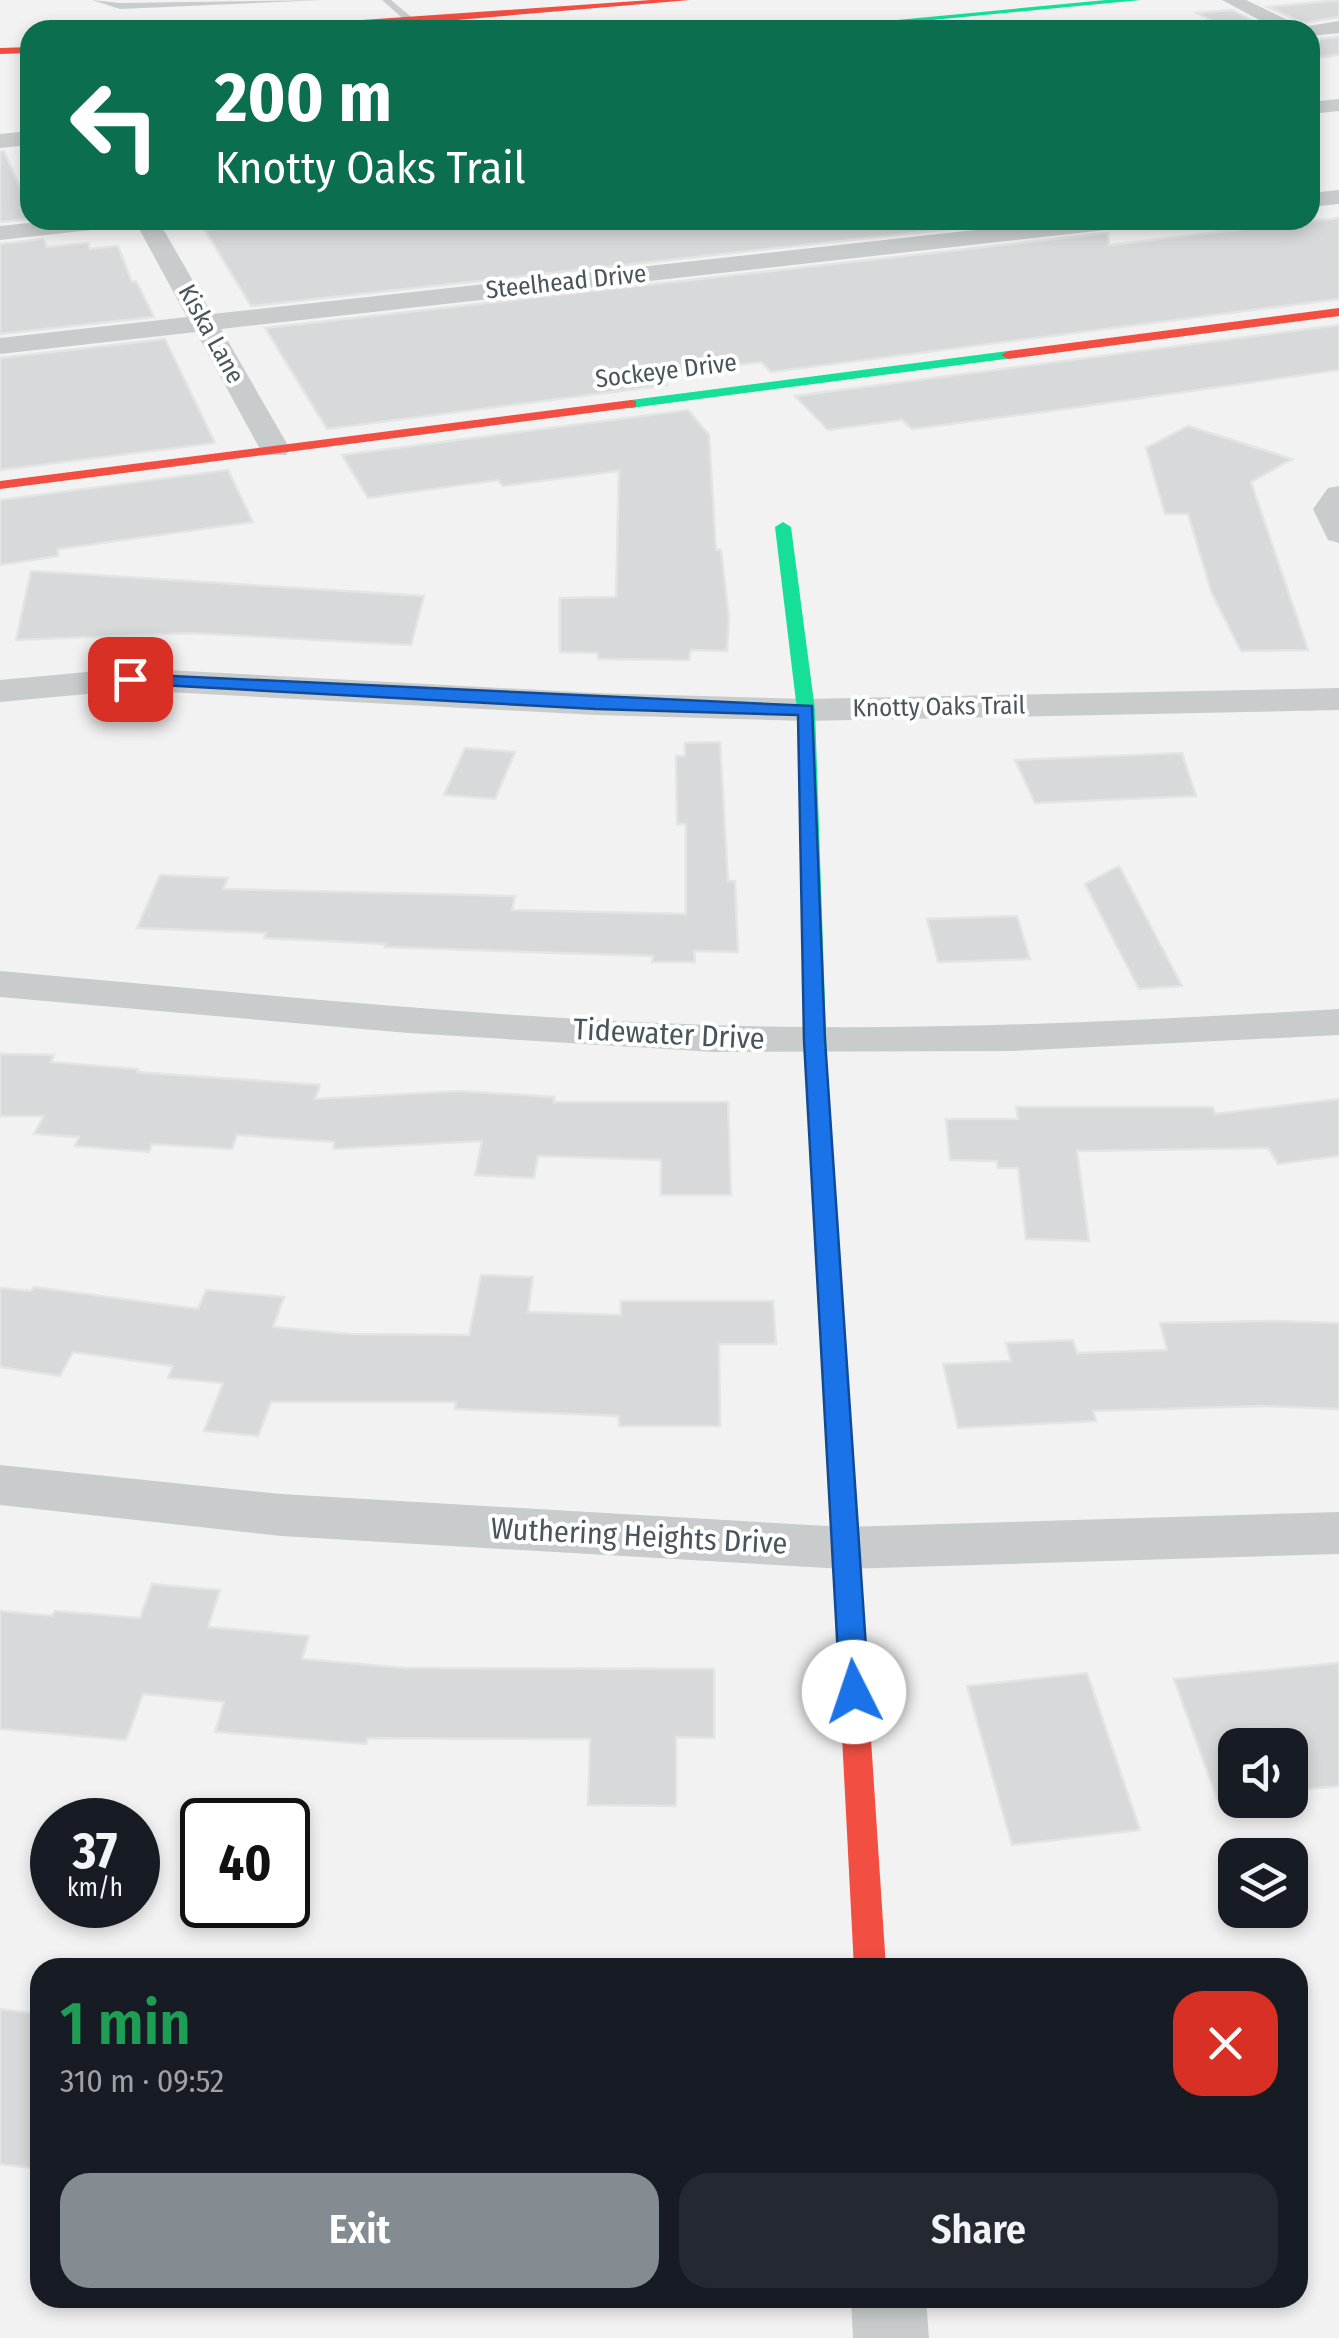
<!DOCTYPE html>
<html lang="en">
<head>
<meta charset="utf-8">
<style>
	:root { --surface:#171b24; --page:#242831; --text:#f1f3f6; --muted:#9ea1a6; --accent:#848c91 }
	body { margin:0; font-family:"Fira Sans Condensed",sans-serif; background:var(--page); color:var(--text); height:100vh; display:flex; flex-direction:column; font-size:38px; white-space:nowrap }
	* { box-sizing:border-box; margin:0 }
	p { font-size:32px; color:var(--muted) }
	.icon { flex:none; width:55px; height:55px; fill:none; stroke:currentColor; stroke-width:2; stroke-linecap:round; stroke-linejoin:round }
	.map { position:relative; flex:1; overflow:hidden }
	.details { position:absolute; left:30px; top:1958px; width:1278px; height:350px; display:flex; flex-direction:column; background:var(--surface); border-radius:30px; box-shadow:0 5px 15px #0003 }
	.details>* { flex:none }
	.hud { position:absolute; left:20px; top:20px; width:1300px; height:210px; border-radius:30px; box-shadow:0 5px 15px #0003; background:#0b6e4f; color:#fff; overflow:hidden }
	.buttons { position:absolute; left:1218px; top:1728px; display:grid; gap:20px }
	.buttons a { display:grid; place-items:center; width:90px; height:90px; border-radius:20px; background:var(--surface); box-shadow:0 5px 15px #0003; font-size:50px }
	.speed { position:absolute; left:30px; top:1798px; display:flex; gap:20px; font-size:50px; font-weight:700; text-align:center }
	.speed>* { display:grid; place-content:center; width:130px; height:130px; border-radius:50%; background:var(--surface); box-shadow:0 5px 15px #0003; line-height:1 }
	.speed small { font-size:25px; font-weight:400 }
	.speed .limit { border:5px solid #111; border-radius:15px; background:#fff; color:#111 }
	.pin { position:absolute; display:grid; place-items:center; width:85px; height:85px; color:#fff; margin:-42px; border-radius:20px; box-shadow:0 5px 15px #0006 }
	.me { position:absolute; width:110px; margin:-55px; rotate:356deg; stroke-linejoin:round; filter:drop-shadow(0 0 8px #0008) }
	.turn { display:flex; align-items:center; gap:35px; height:210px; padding:0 30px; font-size:45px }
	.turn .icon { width:130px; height:130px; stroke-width:2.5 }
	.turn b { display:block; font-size:70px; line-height:85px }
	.round { display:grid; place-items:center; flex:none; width:105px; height:105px; border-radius:30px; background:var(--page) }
	.overview { display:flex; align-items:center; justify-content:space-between; height:170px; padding:0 30px }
	h1 { font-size:60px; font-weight:600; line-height:75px; color:#1e9e55 }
	.action { display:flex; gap:20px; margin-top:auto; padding:20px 30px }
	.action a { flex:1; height:115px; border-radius:30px; background:var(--accent); color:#fff; font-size:40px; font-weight:600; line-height:115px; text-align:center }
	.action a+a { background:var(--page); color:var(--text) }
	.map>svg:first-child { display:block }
	.building { fill:#d8d9da; stroke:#e3e4e4; stroke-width:2.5 }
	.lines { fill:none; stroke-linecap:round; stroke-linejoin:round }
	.lane { fill:#c9cccd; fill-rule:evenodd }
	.street { fill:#c9cccd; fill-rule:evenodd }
	.fast { fill:#16e098; fill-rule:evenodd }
	.slow { fill:#ffcf43; fill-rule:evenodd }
	.jam { fill:#f24e42; fill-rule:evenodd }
	.route { fill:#1a73e8; stroke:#114b97; stroke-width:2.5 }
	.labels { text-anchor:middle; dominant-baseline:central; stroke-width:8; stroke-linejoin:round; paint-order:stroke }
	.far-street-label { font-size:25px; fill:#49555d; stroke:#fff }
	.street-label { font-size:30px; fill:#49555d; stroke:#fff }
</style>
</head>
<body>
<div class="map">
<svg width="1339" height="2338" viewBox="0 0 1339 2338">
	<rect width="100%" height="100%" fill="#f2f2f2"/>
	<!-- building -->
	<g class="building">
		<path d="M1339,0V17L1303,23L1268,7Z"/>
		<path d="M1232,10L1270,30H1230L1197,13Z"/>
		<path d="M1339,37V55L1310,58V40Z"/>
		<path d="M4,151L30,210V219L0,222V152Z"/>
		<path d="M1339,218V299L771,372L761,362L658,374L667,385L327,429L265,328L1108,233L1109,245Z"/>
		<path d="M324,220H1032L251,306L205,230Z"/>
		<path d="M43,239L47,247L88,243L90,249L118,246L132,282L136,281L154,317L0,334V244Z"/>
		<path d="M1339,325V370L1058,410L912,429L902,420L828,430L795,396Z"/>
		<path d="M165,339L215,443L0,470V358Z"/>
		<path d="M688,410L709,435L716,550H721L729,618L727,651L691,650L689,660L598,659V653L560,652V598L616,597L619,471L503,486L498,480L368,498L342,455Z"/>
		<path d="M1188,426L1292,459L1251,482L1308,650L1241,651L1212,594L1188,514H1165L1146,448Z"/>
		<path d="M228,470L253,522L58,549V556L0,565V500Z"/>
		<path d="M31,571L424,596L411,645L191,633L16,640Z"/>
		<path d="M720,742L728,881H735L738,952L694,951L695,962H652L653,956L385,947L386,944L264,938L266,933L137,928L160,875L228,878L223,889L515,896L512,910L686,914V824H677L676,756H685V743Z"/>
		<path d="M465,748L515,752L495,799L444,795Z"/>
		<path d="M1182,753L1196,796L1035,803L1015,760Z"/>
		<path d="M1119,866L1182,986L1139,989L1085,884Z"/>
		<path d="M1017,916L1030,959L938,962L927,919Z"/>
		<path d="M0,1054L54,1055L51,1062L138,1069L137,1072L320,1085L315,1099L460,1091L554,1097V1102H728L731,1195H661V1160L538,1156L534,1178L475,1175L482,1141L334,1149V1142L237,1135L232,1149L152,1144L149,1152L75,1146L79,1137L34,1134L44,1116H0Z"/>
		<path d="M1339,1099V1156L1278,1164L1268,1148L1077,1151L1089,1241L1026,1239L1018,1168H998L997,1161L950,1160L946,1119H1018L1016,1107H1213L1215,1114Z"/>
		<path d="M481,1275L533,1277L528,1312L621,1315V1301H773L776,1344H719L720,1426H619V1416L455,1409L456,1402H271L258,1436L204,1431L223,1383L168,1378L173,1366L73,1352L60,1376L0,1367V1288L31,1291L34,1287L198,1309L206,1290L284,1297L273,1327L351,1334L469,1335Z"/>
		<path d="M1274,1321L1339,1323V1409L1261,1406L1093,1411L1096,1421L958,1428L943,1364L1011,1361L1006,1343L1073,1340L1077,1353L1167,1350L1160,1323Z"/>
		<path d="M152,1584L220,1590L208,1627L309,1636L302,1659L405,1668L714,1669V1738L676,1737V1806L588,1805L590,1739L368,1738L366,1744L215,1732L224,1702L143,1694L126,1740L0,1729V1611L52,1616L55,1611L140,1618Z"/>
		<path d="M1339,1663V1786L1290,1791V1745H1235V1797L1217,1799L1174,1679Z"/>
		<path d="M1087,1673L1140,1830L1012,1845L967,1686Z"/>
		<path d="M0,2009L40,2014V2169L0,2164Z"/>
	</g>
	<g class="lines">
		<!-- lane -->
		<g class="lane">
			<path d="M92,0L120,3L324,0L120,9Z"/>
			<path d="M382,0H391L416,21L408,23Z"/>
		</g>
		<!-- street -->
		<g class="street">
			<path d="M1222,0H1246L1302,27L1339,21V33L1310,36V30H1278Z"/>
			<path d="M1339,99V111L1310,114V102Z"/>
			<path d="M30,131V145L0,148V134Z"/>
			<path d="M1339,190V204L1310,207V193Z"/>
			<path d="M56,220H158L212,314L1066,220H1144L1132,227L221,329L290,449L286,455H264L260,449L196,332L0,354V338L187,317L137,225L0,240V226Z"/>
			<path d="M1339,486V543L1328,540L1313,509L1328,488Z"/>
			<path d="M130,668L596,693L806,699L1339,688V710L806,721L596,715L130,690L0,702V680Z"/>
			<path d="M0,971C237,992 473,1017 710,1025C920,1032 1130,1021 1339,1009V1035L1013,1051L714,1052L408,1033L0,997Z"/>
			<path d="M0,1465L281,1494L844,1527L1339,1512V1554L844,1569L281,1536L0,1505Z"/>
			<path d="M851,2298H926L929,2338H853Z"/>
		</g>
		<!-- fast -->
		<g class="fast">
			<path d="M1106,0H1141L829,30H792Z"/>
			<path d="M1008,351L1013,352V358L631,408L624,404L631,400Z"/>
			<path d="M783,522L791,527L815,710L827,1063L816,1069L805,1063L797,710L775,527Z"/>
		</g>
		<!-- slow -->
		<path class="slow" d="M816,1057L827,1063L867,1678L863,1686L853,1689L843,1686L839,1678L805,1063Z"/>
		<!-- jam -->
		<g class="jam">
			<path d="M651,0H690L386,26L217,30Z"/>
			<path d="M30,47V53L0,54V48Z"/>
			<path d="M1339,308V316L1008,359L1001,355L1008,351Z"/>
			<path d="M631,400L636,401V407L0,489V481Z"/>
			<path d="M853,1667L863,1670L867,1678L886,1968H854L839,1678L843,1670Z"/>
		</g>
	</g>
	<!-- route -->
	<path class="route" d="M130,674L812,706L825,1040L869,1692L865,1701L854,1704L844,1701L840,1692L804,1040L798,715L596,709L124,683V676Z"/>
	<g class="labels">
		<!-- far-street labels -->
		<g class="far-street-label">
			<text transform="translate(566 282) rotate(-6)">Steelhead Drive</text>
			<text transform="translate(211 334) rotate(61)">Kiska Lane</text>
			<text transform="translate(666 371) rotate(-7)">Sockeye Drive</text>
			<text transform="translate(939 707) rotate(-1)">Knotty Oaks Trail</text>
		</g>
		<!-- street labels -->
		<g class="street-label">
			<text transform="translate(669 1034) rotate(3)">Tidewater Drive</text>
			<text transform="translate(639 1536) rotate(3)">Wuthering Heights Drive</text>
		</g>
	</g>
</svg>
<div class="buttons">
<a><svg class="icon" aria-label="sound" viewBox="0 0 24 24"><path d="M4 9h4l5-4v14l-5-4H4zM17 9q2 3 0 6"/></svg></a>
<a><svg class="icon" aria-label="layers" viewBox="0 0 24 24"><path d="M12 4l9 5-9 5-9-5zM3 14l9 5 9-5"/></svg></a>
</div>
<div class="speed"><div>37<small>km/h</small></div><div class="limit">40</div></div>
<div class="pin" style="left:130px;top:679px;background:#d93025"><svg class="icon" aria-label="arrive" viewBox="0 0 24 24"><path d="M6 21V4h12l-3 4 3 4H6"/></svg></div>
<svg class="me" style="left:854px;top:1692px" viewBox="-20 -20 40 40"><circle r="19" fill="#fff"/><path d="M0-13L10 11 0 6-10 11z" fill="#1a73e8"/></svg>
<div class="hud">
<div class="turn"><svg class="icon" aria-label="left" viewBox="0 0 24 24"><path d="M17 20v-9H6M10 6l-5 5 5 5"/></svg><div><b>200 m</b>Knotty Oaks Trail</div></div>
</div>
<section class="details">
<div class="overview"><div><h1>1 min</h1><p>310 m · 09:52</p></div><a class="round" style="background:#d93025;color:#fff"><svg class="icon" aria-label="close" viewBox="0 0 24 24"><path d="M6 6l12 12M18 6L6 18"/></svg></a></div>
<div class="action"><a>Exit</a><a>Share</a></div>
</section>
</div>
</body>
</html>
